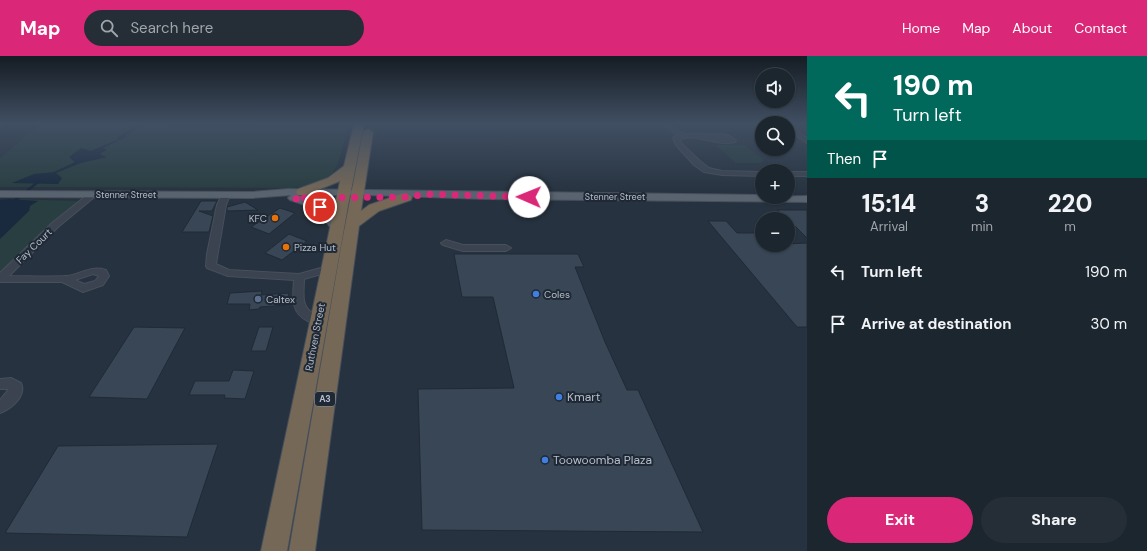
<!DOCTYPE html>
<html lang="en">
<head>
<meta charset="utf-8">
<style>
	:root { --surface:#1c262f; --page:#252e37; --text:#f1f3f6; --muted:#a0a5aa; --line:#3a434b; --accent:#db2777 }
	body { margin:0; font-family:"DM Sans",sans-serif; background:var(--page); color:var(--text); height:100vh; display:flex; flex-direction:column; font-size:15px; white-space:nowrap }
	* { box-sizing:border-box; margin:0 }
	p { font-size:13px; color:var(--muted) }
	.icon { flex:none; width:22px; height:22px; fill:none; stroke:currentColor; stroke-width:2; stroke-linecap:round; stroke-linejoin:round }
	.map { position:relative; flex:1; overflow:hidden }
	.side { display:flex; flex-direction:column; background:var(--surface); width:340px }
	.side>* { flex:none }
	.top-card { background:#00695c; color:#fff; overflow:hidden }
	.buttons { position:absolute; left:755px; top:12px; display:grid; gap:8px }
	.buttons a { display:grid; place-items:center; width:40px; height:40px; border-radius:50%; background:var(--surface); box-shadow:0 1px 3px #0004,0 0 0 1px var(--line); font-size:20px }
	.pin { position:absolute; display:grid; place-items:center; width:34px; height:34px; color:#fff; margin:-17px; border:2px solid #fff; border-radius:50%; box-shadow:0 1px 4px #0007 }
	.me { position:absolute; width:44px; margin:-22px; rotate:271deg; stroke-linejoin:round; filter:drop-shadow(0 0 3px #0008) }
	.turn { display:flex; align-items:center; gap:14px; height:84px; padding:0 20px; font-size:18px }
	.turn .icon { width:52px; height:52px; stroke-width:2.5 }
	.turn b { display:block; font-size:28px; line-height:34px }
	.then { display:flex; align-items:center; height:38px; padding:0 20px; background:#0003; gap:8px; font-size:15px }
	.eta { display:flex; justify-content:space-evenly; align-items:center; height:68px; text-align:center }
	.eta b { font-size:24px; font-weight:800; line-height:28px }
	.primary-button { display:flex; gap:8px; margin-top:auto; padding:8px 20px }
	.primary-button a { flex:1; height:46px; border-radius:24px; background:var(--accent); color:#fff; font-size:16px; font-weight:800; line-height:46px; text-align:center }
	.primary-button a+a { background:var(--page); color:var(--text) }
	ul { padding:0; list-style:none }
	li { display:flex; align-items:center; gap:12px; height:52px; padding:0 20px }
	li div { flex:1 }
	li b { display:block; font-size:15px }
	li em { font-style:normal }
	header { display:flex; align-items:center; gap:24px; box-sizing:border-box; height:56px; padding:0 20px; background:var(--accent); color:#fff }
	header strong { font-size:19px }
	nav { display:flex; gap:22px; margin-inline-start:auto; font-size:14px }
	.search { width:280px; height:36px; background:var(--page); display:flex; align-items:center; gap:10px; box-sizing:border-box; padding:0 14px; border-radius:22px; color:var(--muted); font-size:15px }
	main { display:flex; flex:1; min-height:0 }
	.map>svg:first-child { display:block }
	.green { fill:#283e40 }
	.water { fill:#19293e }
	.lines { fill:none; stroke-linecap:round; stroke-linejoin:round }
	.stream-far1 { stroke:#19293e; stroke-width:2.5 }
	.stream { stroke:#19293e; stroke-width:3 }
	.building { fill:#384655; stroke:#212a37 }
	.minor-casing { stroke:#464f5c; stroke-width:2 }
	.major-casing { stroke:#464f5c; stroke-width:2 }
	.highway-casing { stroke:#454e5a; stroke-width:2 }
	.minor { fill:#3a434f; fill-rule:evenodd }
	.major { fill:#58636f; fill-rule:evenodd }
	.highway { fill:#756857; fill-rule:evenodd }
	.route { stroke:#db2777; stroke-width:7; stroke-dasharray:0 12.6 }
	.food-dot { fill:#e8710a; stroke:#1f2835; stroke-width:1.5 }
	.shop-dot { fill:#3f7fe0; stroke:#1f2835; stroke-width:1.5 }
	.service-dot { fill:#5c6f8a; stroke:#1f2835; stroke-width:1.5 }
	.labels { text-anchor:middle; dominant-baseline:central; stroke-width:4; stroke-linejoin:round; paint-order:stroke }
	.far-street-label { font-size:9px; fill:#b6beca; stroke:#1f2835 }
	.shield { fill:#1f2835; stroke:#89919d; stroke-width:1 }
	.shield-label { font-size:9px; font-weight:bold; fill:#b6beca }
	.poi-label { font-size:10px; fill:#b6beca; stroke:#1f2835; text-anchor:start }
	.street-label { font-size:10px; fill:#b6beca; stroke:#1f2835 }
	.near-poi-label { font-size:12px; fill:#b6beca; stroke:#1f2835; text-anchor:start }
</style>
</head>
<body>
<header>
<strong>Map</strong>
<div class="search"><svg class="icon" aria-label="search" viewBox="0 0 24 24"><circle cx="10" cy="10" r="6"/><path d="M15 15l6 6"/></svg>Search here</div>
<nav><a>Home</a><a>Map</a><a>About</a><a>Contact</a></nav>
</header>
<main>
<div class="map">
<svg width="807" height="495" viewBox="0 0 807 495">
	<rect width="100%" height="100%" fill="#26323f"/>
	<!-- green -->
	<g class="green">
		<path d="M40,68H168L166,71L348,72C336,114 340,125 293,132L0,131V102C14,92 26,79 40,68Z"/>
		<path d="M716,89H745L764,104L761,107H736Z"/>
		<path d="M9,143L82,145L0,217V144Z"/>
	</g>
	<!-- water -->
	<g class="water">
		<path d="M141,68H146L125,79L128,80L103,92L107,94L99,98L107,101L81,107L56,117L62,122L58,128L12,127L34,118L54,116L75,106L69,101L81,92L91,95L119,83L116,82Z"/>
		<path d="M9,143L38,145L30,150L29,155L0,183V144Z"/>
	</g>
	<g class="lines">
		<!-- stream-far1 -->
		<path class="stream-far1" d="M21,140L39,125"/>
		<!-- stream -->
		<path class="stream" d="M14,145L22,139"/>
	</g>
	<!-- building -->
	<g class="building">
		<path d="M201,145H217L212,155H199L213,160L209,176H182Z"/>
		<path d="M245,146L258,154L227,155V151Z"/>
		<path d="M280,152L295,157L269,178L251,171Z"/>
		<path d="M777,154H807V182L788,163Z"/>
		<path d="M708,165H726L737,177H762V189L807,187V271H797Z"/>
		<path d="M289,178L307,185L282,204L265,197Z"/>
		<path d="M454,198H578L584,211H575L605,286L627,334H638L703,476L422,474L418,333L514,332L493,241H462Z"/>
		<path d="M262,235L261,239L289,237L287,249L260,251L259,253L249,254L250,248H227L230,237Z"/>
		<path d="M134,271L185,272L147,343L89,341Z"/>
		<path d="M259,271H273L266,295H251Z"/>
		<path d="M233,314L254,315L245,343L224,342L225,339H189L195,325H229Z"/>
		<path d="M218,388L187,481L5,477L58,390Z"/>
	</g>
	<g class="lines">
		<defs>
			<g id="minor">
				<path d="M0,68H5L0,72Z"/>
				<path d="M664,68C675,68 678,78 687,78C701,79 725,73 736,85L735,86C717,91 699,77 680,83L681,87L700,105L709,112L722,115L762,116V120L722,119L704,116L694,109L676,89L673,82L677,79Z"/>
				<path d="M788,69L807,82V87L788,74Z"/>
				<rect x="788" y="116" width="19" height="4"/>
				<path d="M91,136H97L98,138L58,171L9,220C28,220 47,221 66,220C81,219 89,209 106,214L109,220L103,229L83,236L62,226H0V217L52,167ZM93,218L99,220L95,225L84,228L75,224Z"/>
				<path d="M223,137H226L230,139L226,149L216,208L229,214L299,218L328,210L332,211L333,213L332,215L304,223C304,236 300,251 314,258C318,261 322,261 325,265L323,268C318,270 313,267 308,265C290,257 293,240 294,224L228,220L207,212L206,210L207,198L217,149Z"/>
				<path d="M446,184L463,189H506L511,192L506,195H463L443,189L441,187Z"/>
				<path d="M11,322L21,327C27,340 11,353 0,357V344L9,333H0V323Z"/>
			</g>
			<path id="major" d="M288,133L762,139V141L807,140V146L485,143L367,139H297C321,146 330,151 343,172L337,176L333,175C319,155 313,151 290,144L288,142L291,139L252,142L0,141V135L252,136Z"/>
			<g id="highway">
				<path d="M354,68H364L348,150L287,495H261L340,125L306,139H298L296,136L298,133L328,122L344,110Z"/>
				<path d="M368,73L373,76L361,155L369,149L401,138L406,137L412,141L411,144L379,155L359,170L315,495H289L341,191L363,76Z"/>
			</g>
		</defs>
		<!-- minor casing -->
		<use href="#minor" class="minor-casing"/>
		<!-- major casing -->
		<use href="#major" class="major-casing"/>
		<!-- highway casing -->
		<use href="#highway" class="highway-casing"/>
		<!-- minor -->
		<use href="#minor" class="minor"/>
		<!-- major -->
		<use href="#major" class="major"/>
		<!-- highway -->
		<use href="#highway" class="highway"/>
	</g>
	<!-- sky -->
	<linearGradient id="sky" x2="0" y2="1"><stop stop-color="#151c23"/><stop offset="0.49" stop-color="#414f63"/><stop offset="1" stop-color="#414f63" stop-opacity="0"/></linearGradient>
	<rect width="807" height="138" fill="url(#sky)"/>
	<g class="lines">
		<!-- route -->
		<path class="route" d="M320,151L294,142L411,141L423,138L529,141"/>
	</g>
	<!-- markers -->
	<g class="food-dot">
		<circle cx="275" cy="162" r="4"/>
		<circle cx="286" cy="191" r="4"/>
	</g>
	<g class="shop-dot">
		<circle cx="536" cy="238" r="4"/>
		<circle cx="559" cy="341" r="4"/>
		<circle cx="545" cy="404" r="4"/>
	</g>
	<circle class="service-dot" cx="258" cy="243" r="4"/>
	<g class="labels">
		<!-- far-street labels -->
		<g class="far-street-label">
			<text x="126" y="139">Stenner Street</text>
			<text x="615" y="141">Stenner Street</text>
		</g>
		<!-- shield labels -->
		<rect class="shield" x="315" y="336" width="20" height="14" rx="3"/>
		<g class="shield-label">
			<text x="325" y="343">A3</text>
		</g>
		<!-- poi labels -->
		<g class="poi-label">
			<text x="267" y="162" text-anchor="end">KFC</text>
			<text x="294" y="191">Pizza Hut</text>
			<text x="544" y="238">Coles</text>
			<text x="266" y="243">Caltex</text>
		</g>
		<!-- street labels -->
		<g class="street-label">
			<text transform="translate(34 190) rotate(-44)">Fay Court</text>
			<text transform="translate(315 281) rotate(-79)">Ruthven Street</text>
		</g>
		<!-- near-poi labels -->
		<g class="near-poi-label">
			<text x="567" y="341">Kmart</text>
			<text x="553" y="404">Toowoomba Plaza</text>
		</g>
	</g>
</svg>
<div class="buttons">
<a><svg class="icon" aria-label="sound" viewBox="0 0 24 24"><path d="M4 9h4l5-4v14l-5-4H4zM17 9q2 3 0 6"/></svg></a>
<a><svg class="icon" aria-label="search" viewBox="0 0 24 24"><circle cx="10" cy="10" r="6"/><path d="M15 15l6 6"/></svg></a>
<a>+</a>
<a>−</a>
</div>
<div class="pin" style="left:320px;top:151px;background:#d93025"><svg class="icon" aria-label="arrive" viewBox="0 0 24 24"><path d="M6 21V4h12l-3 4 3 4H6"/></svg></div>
<svg class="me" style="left:529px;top:141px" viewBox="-20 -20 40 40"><circle r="19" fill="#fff"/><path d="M0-13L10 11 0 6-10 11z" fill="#db2777"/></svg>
</div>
<section class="side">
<div class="top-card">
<div class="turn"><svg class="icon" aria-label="left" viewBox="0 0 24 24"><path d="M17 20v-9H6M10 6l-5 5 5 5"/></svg><div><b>190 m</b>Turn left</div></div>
<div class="then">Then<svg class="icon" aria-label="arrive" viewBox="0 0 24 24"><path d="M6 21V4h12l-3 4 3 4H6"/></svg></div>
</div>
<div class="eta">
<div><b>15:14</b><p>Arrival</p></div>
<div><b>3</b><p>min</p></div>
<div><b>220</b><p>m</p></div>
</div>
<ul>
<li><svg class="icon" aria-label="left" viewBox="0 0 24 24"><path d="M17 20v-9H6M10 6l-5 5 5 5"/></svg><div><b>Turn left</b></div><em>190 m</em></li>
<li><svg class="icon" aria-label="arrive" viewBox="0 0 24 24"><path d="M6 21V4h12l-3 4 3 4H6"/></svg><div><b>Arrive at destination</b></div><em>30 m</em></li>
</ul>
<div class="primary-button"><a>Exit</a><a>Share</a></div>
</section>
</main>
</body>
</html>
